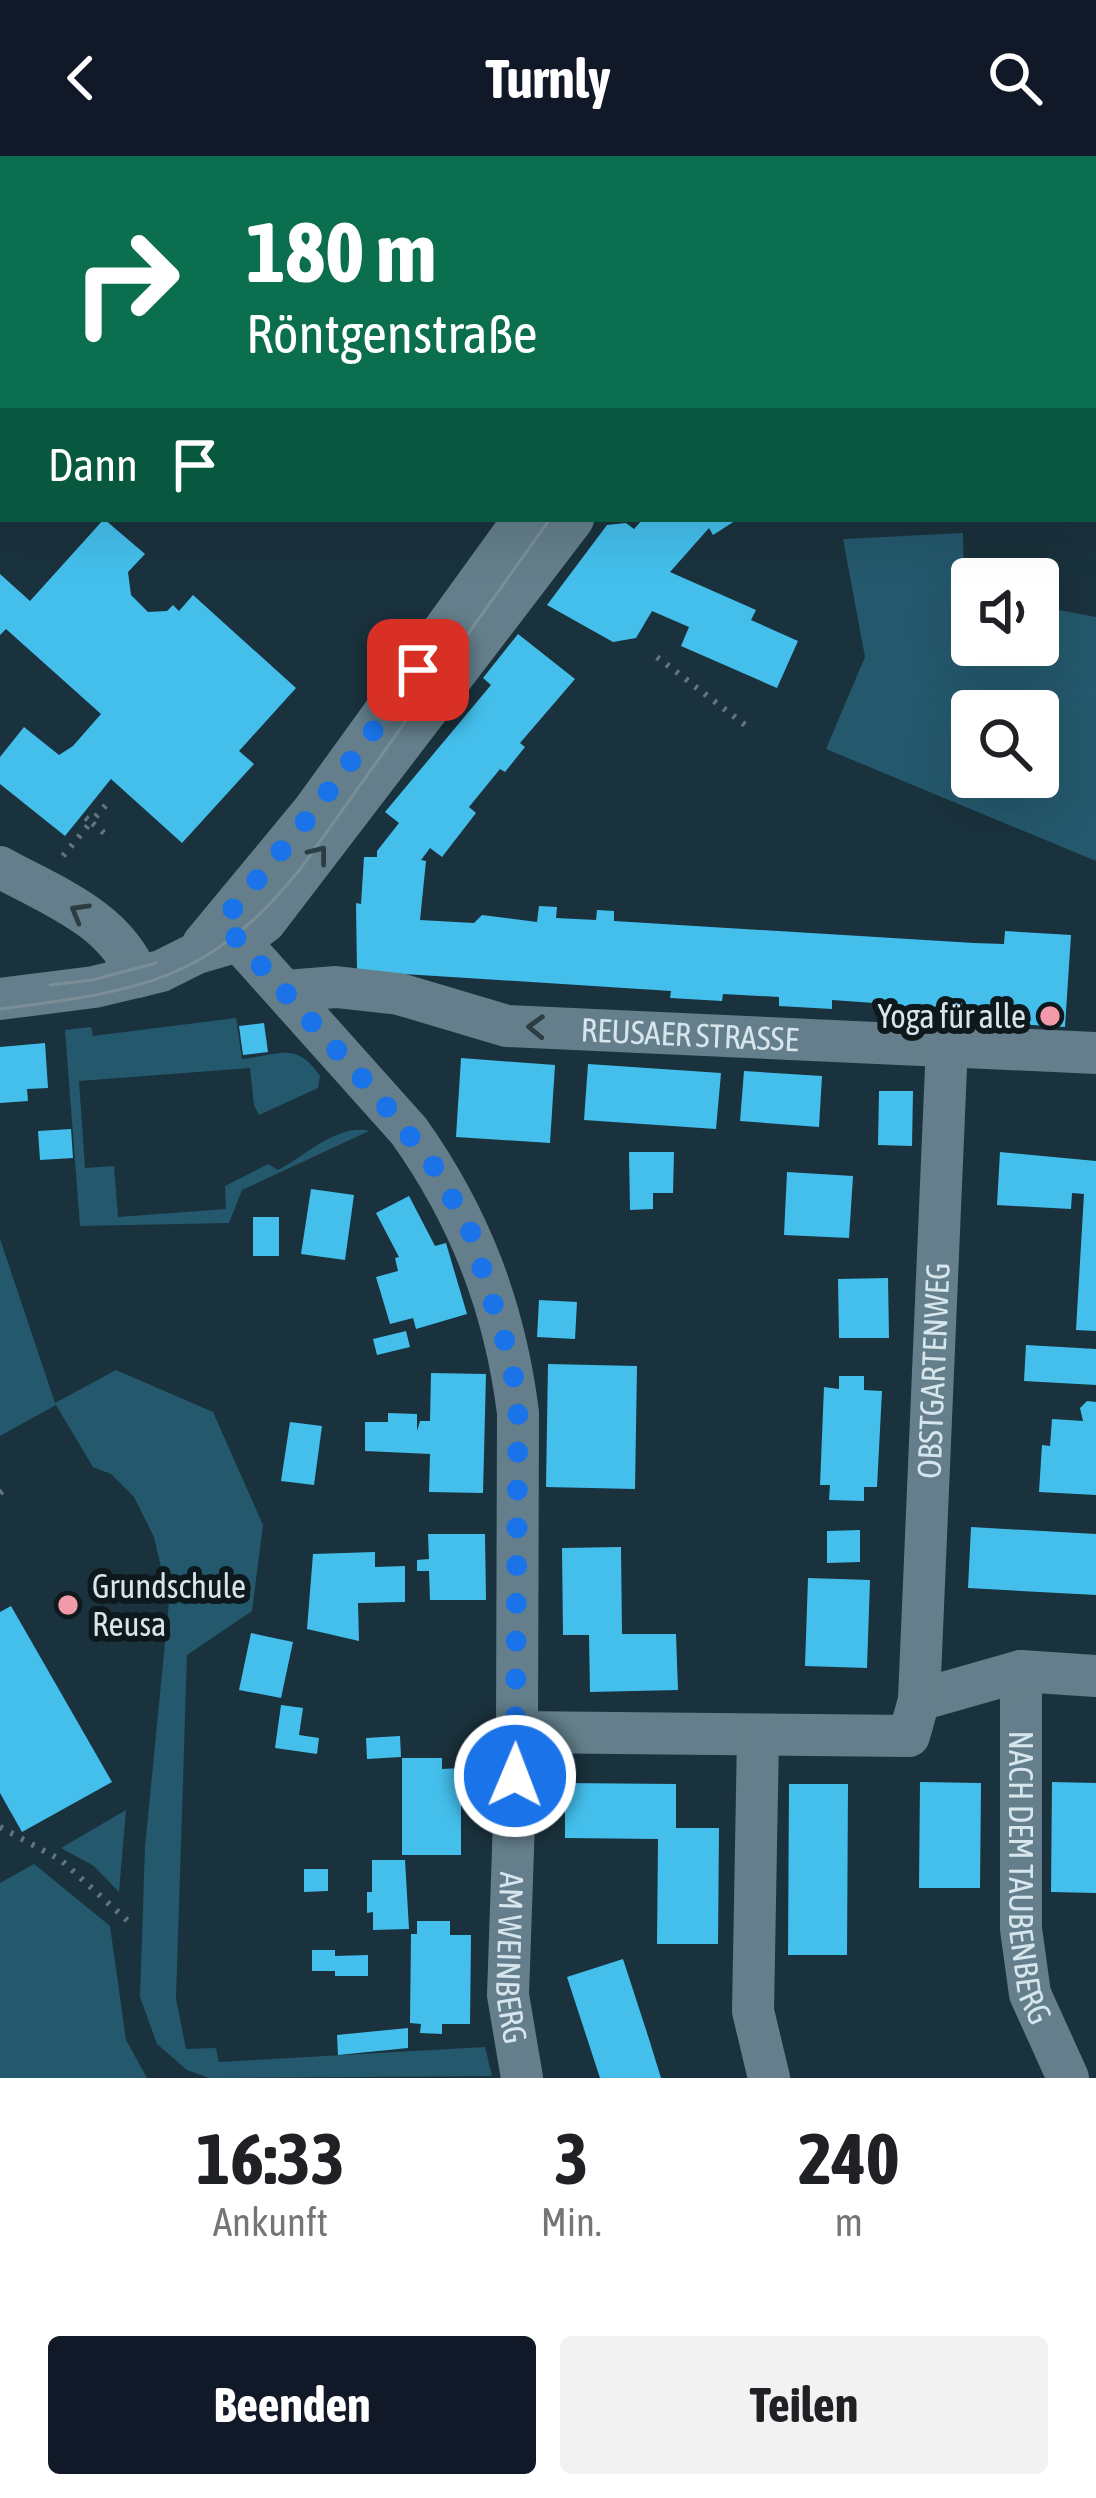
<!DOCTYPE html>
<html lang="de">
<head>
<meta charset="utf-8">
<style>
	:root { --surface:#fff; --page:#f2f2f2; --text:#202124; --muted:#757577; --accent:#111827 }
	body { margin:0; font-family:"Asap Condensed",sans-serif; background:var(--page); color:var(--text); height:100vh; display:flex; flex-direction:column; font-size:45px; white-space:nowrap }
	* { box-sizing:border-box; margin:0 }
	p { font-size:39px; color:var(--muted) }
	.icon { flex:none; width:66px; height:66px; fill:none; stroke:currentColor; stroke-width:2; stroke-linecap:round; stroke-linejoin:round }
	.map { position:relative; height:1922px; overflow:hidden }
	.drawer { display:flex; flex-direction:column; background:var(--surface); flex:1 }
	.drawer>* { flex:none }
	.top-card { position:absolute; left:0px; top:0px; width:1098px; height:366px; box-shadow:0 12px 48px #0002; background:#0b6e4f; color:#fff; overflow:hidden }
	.tools { position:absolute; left:951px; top:402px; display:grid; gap:24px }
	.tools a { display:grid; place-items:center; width:108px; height:108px; border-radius:12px; background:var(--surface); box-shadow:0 12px 48px #0002; font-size:60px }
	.pin { position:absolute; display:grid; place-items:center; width:102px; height:102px; color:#fff; margin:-51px; border-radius:24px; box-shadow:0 6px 18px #0006 }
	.me { position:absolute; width:132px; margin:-66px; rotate:1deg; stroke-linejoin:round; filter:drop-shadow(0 0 9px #0008) }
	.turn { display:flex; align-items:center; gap:42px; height:252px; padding:0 48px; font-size:54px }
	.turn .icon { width:156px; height:156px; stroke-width:2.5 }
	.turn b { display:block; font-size:84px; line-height:102px }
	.then { display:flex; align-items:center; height:114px; padding:0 48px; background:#0003; gap:24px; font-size:45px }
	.eta { display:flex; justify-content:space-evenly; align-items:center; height:204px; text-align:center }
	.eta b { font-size:72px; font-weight:700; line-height:84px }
	.primary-button { display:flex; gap:24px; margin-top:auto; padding:24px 48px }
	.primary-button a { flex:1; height:138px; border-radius:12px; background:var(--accent); color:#fff; font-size:48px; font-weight:700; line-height:138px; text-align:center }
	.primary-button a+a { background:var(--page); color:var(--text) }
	header { display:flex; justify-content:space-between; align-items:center; height:156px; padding:0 48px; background:var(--accent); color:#fff; font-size:54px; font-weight:700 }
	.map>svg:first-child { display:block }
	.green { fill:#24586c; fill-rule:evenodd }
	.building { fill:#44bfec }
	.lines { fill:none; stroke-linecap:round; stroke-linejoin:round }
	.path { stroke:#61757f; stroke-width:6; stroke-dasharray:3 9; stroke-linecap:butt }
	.minor { stroke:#647f8b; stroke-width:42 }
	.tram { stroke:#7b8e97; stroke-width:3 }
	.oneway { stroke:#2c3d44 }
	.route { stroke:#1a73e8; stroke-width:21; stroke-dasharray:0 37.8 }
	.poi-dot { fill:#f39aaa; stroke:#0e191d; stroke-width:4.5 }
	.labels { text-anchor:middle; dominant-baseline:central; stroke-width:12; stroke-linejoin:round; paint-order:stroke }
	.poi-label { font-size:33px; fill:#d7e5ec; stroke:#0e191d; text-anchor:end }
	.street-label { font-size:33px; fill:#d7e5ec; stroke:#0e191d }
</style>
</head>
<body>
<header><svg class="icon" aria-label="back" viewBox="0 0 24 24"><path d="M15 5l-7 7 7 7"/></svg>Turnly<svg class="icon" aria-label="search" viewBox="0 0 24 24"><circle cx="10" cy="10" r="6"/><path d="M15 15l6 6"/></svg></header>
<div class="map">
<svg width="1096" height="1922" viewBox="0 0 1096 1922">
	<rect width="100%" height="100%" fill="#1a323d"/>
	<!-- green -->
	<g class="green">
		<path d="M600,0H963L964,3H598Z"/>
		<path d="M963,377L964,436L972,438V489H1038V450L1096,461V705L826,593L865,501L843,383ZM972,555H1038V621H972Z"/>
		<path d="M236,862L242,903C280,899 296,885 320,920L318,932L259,959L254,949L250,912L79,925L85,1012L114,1010L118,1061L226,1053L225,1030L268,1008L278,1014C304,1001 338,967 369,975L242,1034L229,1067L80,1070L65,874L91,871L93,880Z"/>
		<path d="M0,1083L55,1247L116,1214L213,1256L263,1369L252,1455L187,1499L176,1843L186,1893L216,1892L219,1906L485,1891L492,1920L209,1922L187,1914L157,1888L140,1841L145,1691L169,1446L154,1381L134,1341L111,1318L93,1311L56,1249L0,1280Z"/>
		<path d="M126,1654L119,1736L94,1710L61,1692Z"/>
		<path d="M34,1708L110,1770L126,1884L147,1922H0V1727Z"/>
	</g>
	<!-- building -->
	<g class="building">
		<path d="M104,363L145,398L128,416L131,439L148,456L167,455L173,449L179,455L193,439L296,532L239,595L254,608L182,687L111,623L65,680L0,628V601L24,571L59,599L73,590L101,558L6,473L0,479V418L30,445Z"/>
		<path d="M643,363H738L713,379L709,372L670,416L756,454L751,464L798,485L777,532L681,490L689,471L652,455L636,482L613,486L547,449L607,369L626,367L634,373Z"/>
		<path d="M518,478L575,523L520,587L525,591L505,616L500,613L469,651L476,657L442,701L430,692L421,704L426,705L420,764L474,767L482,759L537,766L539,750L557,751L556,762L596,764L597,754L614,755V765L974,787L1004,788L1005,775L1071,779L1065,871L986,866L987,855L941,852L940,861L887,858L888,848L832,844V853L779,850V841L723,838L722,845L670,842L671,835L357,815L356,747L361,748L364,701H377V695L399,667L385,656L491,529L483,522Z"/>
		<path d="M264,867L268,896L243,899L239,870Z"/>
		<path d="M45,887L48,932L27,933L28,945L0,947V891Z"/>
		<path d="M461,902L555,909L550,987L456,981Z"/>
		<path d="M588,908L721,917L716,973L584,964Z"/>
		<path d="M744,915L822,920L819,971L740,965Z"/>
		<path d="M879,935H913L912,990L878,989Z"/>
		<path d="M71,973L73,1002L40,1004L38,975Z"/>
		<path d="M629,996H674L673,1037H653V1053L630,1054Z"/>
		<path d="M1000,996L1096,1005V1175L1076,1174L1084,1038L1072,1037L1071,1053L997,1049Z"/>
		<path d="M787,1016L853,1020L849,1082L784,1079Z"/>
		<path d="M311,1033L354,1039L345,1104L301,1098Z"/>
		<path d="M409,1040L435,1090L446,1087L467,1158L416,1173L413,1162L390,1168L376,1121L398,1115L395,1102L399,1101L376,1057Z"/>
		<rect x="253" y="1061" width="26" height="39"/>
		<path d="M888,1122L889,1182H839L838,1123Z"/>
		<path d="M539,1144L577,1146L575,1183L537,1181Z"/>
		<path d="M406,1175L410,1191L377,1199L373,1183Z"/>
		<path d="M1026,1189L1096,1193V1229L1024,1225Z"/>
		<path d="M548,1208L637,1210L635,1333L546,1331Z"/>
		<path d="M431,1217L486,1218L483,1337L429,1336L430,1298L365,1295V1266H388V1257L417,1258V1275L420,1265H430Z"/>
		<path d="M839,1220H864V1234L882,1235L877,1331H864V1345L829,1344L830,1329H820L824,1231L839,1233Z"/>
		<path d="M1087,1245L1096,1246V1339L1039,1336L1042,1289L1050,1290L1052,1263L1083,1265L1080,1252Z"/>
		<path d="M290,1266L322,1270L314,1329L281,1325Z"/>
		<path d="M971,1371L1096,1378V1439L968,1432Z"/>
		<path d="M860,1374V1406L827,1407V1375Z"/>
		<path d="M428,1378H485L486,1444H430L429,1415H417V1404L429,1403Z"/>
		<path d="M621,1391L622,1478H676L678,1534L590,1536L589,1479H563L562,1392Z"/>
		<path d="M375,1396V1411L405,1410V1446L358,1447L359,1485L307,1473L313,1398Z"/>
		<path d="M808,1422L870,1424L867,1512L805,1510Z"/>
		<path d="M11,1450L112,1626L22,1676L0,1637V1456Z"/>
		<path d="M251,1477L293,1486L281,1542L239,1534Z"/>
		<path d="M281,1549L303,1552L299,1579L319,1582L317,1598L275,1592Z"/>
		<path d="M400,1580L401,1601L367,1603L366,1582Z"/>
		<path d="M402,1602H442V1613L461,1612V1699H402Z"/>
		<path d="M920,1626L981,1627L980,1732H919Z"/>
		<path d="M1052,1626L1096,1627V1737L1051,1736Z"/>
		<path d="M565,1627L676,1628V1672H719L718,1788H657L658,1683L565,1682Z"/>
		<path d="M789,1628H848L847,1799H788Z"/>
		<path d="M372,1704H405L409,1773L373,1774V1756L367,1757V1736H372Z"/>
		<path d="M304,1713H328V1735L304,1736Z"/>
		<path d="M417,1765H450V1779H471L470,1868H442V1878L420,1877L421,1868L410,1867L411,1778H417Z"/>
		<path d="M312,1794H335V1800L368,1799V1820H335V1815H312Z"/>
		<path d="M623,1803L649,1883L661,1922H600L567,1821Z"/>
		<path d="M408,1872V1892L338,1899L337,1879Z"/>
	</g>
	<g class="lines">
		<!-- path -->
		<g class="path">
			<path d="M657,501L749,572"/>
			<path d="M104,677L91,666L107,648"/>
			<path d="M63,700L91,666L82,659"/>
			<path d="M0,1337L6,1333"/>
			<path d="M0,1671L61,1704L129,1766"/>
		</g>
		<!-- minor -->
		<g class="minor">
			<path d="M433,0L436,3"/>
			<path d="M581,3L583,0"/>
			<path d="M1095,151H1096"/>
			<path d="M1095,221H1096"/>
			<path d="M0,711C52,740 115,762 138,821"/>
			<path id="s1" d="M222,766L409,975C470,1061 505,1152 518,1257L517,1576L508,1839L522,1922"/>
			<path d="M203,788L313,655L524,363"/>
			<path id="s2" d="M287,835L336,831L399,838L507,870L1096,897"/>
			<path d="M0,843L94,831L161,815L197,797L241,784L265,766L573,363"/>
			<path id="s3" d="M1021,1515V1773L1030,1838L1068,1922"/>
			<path d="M919,1544L1021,1515L1096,1520"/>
			<path id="s4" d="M517,1576L909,1580L919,1544L947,888"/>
			<path d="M758,1580L753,1855L769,1922"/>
		</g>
		<!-- tram -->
		<g class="tram">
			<path d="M1095,172H1096"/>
			<path d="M50,829L92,824L156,807"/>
			<path d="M0,853C138,835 209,827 301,712L550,363"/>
		</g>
	</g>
	<!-- one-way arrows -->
	<defs><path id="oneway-chevron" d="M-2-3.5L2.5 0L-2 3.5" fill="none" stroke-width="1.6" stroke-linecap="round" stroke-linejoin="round" transform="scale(3)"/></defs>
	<g class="oneway">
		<use href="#oneway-chevron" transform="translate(319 698) rotate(-52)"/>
		<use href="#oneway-chevron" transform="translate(79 756) rotate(-150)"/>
		<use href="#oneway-chevron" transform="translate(536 871) rotate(-178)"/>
	</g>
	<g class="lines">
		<!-- route -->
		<path class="route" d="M418,514L314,655L222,766L377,939L435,1012L470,1074L512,1208L518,1258L515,1620"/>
	</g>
	<!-- markers -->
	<g class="poi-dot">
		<circle cx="1050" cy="860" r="12"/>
		<circle cx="68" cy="1449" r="12"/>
	</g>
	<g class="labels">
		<!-- poi labels -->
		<g class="poi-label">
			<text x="1026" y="860">Yoga für alle</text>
			<text x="92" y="1430" text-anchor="start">Grundschule<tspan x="92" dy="38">Reusa</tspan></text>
		</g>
		<!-- street labels -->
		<g class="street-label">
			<text stroke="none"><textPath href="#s2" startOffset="408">REUSAER STRASSE</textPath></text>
			<text stroke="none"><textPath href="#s4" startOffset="759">OBSTGARTENWEG</textPath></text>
			<text stroke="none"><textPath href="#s3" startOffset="207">NACH DEM TAUBENBERG</textPath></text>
			<text stroke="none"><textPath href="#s1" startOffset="1131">AM WEINBERG</textPath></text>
		</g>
	</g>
</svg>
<div class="tools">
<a><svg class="icon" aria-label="sound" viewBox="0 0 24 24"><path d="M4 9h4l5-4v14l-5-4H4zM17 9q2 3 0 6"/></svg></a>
<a><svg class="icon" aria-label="search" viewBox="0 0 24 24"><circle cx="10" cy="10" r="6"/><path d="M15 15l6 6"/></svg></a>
</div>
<div class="pin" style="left:418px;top:514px;background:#d93025"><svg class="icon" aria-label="arrive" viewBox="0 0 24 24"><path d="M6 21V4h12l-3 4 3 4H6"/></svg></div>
<svg class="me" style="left:515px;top:1620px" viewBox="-20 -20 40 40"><circle r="17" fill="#1a73e8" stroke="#fff" stroke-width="3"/><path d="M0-11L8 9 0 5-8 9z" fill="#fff"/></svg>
<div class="top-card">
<div class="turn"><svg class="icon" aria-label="right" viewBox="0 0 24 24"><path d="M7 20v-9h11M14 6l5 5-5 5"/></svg><div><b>180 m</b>Röntgenstraße</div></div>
<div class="then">Dann<svg class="icon" aria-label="arrive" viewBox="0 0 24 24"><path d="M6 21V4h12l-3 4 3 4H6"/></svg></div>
</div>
</div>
<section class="drawer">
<div class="eta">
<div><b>16:33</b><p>Ankunft</p></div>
<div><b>3</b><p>Min.</p></div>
<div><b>240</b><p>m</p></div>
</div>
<div class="primary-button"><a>Beenden</a><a>Teilen</a></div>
</section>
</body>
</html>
